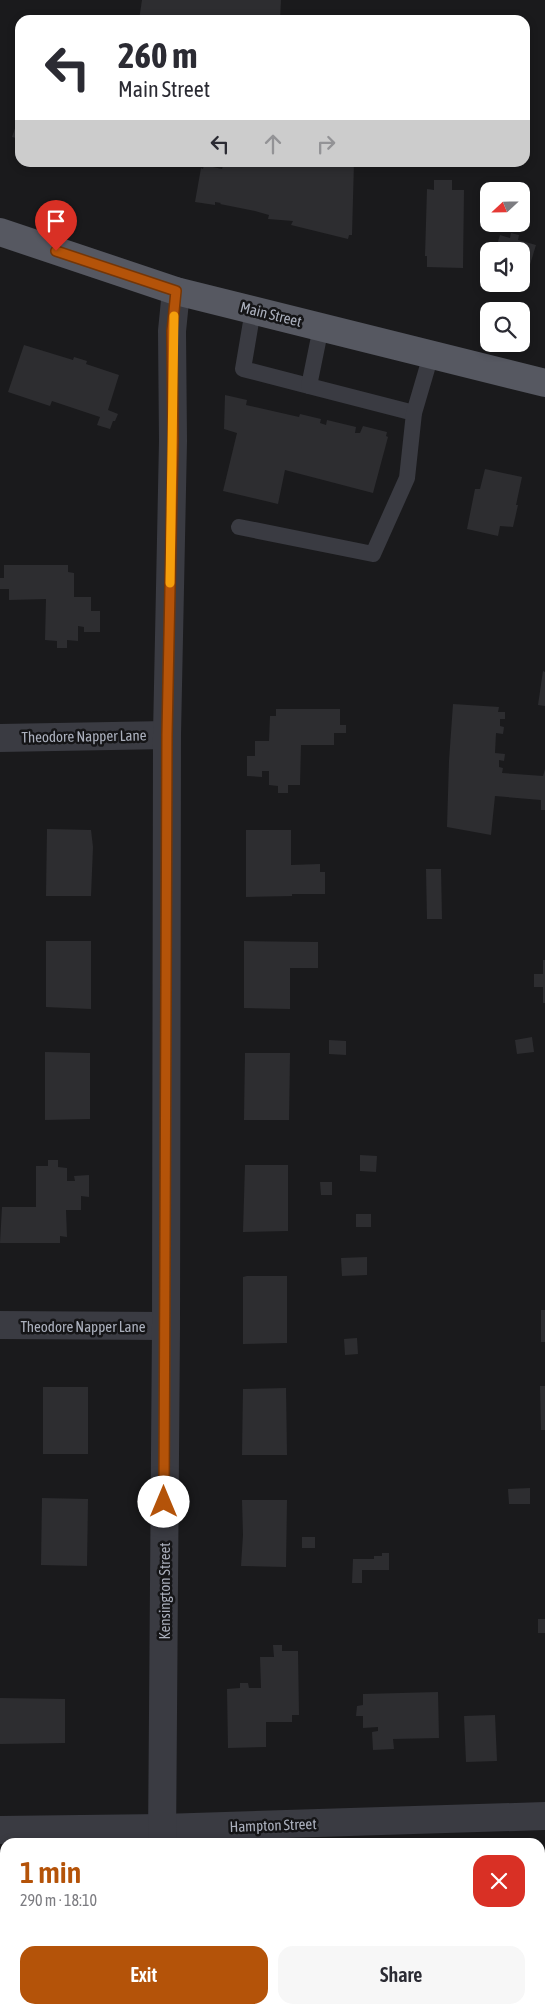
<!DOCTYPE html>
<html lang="en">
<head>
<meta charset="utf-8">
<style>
	:root { --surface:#fff; --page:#f7f7f7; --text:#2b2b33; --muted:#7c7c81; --accent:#b45309 }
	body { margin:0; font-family:"Asap Condensed",sans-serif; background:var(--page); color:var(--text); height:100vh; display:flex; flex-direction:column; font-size:19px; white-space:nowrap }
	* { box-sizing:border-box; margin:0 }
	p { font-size:16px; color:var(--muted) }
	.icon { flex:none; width:28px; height:28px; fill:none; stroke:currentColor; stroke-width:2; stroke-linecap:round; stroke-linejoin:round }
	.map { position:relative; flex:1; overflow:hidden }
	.side { position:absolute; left:0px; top:1838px; width:545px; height:176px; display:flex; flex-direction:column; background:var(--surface); border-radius:15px 15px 0 0; box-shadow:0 2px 8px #0003 }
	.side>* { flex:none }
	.hud { position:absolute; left:15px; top:15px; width:515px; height:152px; border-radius:15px; box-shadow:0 2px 8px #0003; background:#fff; color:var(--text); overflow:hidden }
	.needle { width:32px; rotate:248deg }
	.tools { position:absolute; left:480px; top:182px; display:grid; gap:10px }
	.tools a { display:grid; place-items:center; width:50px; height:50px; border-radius:10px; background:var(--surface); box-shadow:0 2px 8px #0003; font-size:25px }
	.pin { position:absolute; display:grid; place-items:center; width:42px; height:42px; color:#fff; margin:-51px -21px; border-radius:50% 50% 50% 0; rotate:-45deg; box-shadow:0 0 5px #0007 }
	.pin .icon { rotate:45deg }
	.me { position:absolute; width:55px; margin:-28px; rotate:0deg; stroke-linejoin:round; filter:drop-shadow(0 0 4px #0008) }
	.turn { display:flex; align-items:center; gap:18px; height:105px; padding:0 20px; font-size:22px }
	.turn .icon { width:65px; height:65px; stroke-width:2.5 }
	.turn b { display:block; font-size:35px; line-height:42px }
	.lanes { display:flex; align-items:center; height:48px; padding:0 20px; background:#0003; justify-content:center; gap:25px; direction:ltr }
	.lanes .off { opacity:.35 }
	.round { display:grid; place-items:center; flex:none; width:52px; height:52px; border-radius:15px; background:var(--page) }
	.summary { display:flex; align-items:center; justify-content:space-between; height:85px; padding:0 20px }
	h1 { font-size:30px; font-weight:600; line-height:38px; color:var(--accent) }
	.primary-button { display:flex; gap:10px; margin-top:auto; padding:10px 20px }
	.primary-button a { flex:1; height:58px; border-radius:15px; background:var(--accent); color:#fff; font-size:20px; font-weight:600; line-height:58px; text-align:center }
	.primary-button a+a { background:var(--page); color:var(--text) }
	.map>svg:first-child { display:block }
	.building { fill:#2d2d30 }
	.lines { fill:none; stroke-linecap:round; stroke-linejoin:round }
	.service { stroke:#3a3b42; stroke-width:16 }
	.minor { stroke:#3a3b42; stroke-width:28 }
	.primary { stroke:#565861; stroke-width:28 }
	.route-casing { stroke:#753606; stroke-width:12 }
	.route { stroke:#b45309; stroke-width:9 }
	.slow { stroke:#f59e0b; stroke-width:9 }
	.labels { text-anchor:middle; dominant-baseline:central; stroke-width:5; stroke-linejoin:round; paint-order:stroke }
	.street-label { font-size:15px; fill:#abb0bd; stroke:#151517 }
</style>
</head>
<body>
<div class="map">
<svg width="545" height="2013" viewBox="0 0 545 2013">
	<rect width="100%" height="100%" fill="#1a1a1c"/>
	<!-- building -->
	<g class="building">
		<path d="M142,0H281L280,20H139Z"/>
		<path d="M20,114V139L12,137Z"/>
		<path d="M224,162H354L352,235H349L348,239L291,225L293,221L268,219L269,215L255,211L220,204L221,203L215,202V205L195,202L201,168L203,169L204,165L222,169Z"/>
		<path d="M434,180H452V190H464L463,268L427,267V256H425L427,189L434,190Z"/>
		<path d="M511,233L519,235L518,240L536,245L522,291L498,284H521V251H495L500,235L510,238Z"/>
		<path d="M24,345L73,360L74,357L87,361L86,364L119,375L108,410L118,414L115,421H113L110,429L97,425L100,417L52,401L50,406L8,392Z"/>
		<path d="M225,395L247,400L246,405L299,417L300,414L321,419L320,423L326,425L327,420L356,427L355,433H360L363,426L387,432L386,436L388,437L373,493L285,470L278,504L223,491L237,433L224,429Z"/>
		<path d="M485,469L522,477L516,505H518L513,527L500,526L498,536L467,529L475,489H480Z"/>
		<path d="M4,565H68V572L74,573V597H91V611H100V632H84V627L78,626V641L67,640V648H57V641L45,640L46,599L9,600V589H0V578H4Z"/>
		<path d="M543,671L545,672V706L538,705Z"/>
		<path d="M453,704L499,707L498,712H505V719H500V726L504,727L503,734L496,733L495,753L505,754L504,761L499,760V767L503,768L502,773L543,776L545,769V810H541V800L495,796L491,835L447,827L449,761Z"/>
		<path d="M276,709H340V725H346V733H334V745H301L300,785H288V793H278V786L269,785V771H262V777L247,776V756H255V741H269L270,716H276Z"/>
		<path d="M47,829L91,830L93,847L91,896H46Z"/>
		<path d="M246,830H291V865L320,864V872H325V894H292V896L246,897Z"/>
		<path d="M426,869H441L442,919H427Z"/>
		<path d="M46,941H91V1009L46,1007Z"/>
		<path d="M244,941L318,942V968H290V1009L244,1008Z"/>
		<path d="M543,960H545V1003H543V987H534V974H543Z"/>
		<path d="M532,1037L534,1052L517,1054L515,1040Z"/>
		<path d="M329,1040L346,1041V1055L329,1054Z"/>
		<path d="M45,1052L90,1053V1119L45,1120Z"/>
		<path d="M245,1053H290L289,1120H244Z"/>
		<path d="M360,1155L377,1156L376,1172L360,1171Z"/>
		<path d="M48,1160H58V1167L67,1168V1181H75L74,1176L89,1175V1197L81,1196V1210H66L67,1237L60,1236V1243H0L2,1207H36V1166H48Z"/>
		<path d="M245,1165H288V1231L243,1232Z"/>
		<path d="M320,1182H332V1195H321Z"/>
		<rect x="356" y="1214" width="15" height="13"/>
		<path d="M367,1257V1275L342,1276L341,1258Z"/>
		<path d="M247,1276H287V1343L243,1344V1277Z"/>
		<rect x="541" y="1310" width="4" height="32"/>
		<path d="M357,1338L358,1354L345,1355L344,1339Z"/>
		<path d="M540,1386H545V1430H541Z"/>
		<rect x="43" y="1387" width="45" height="67"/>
		<path d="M286,1388L287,1455H242L243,1389Z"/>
		<path d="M530,1488V1504H509L508,1489Z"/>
		<path d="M42,1498L88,1499L87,1566L41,1565Z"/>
		<path d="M242,1500H287L286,1567L241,1566L243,1535Z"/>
		<rect x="302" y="1537" width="13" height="11"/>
		<path d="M382,1553H389V1570H362V1583H352L353,1559H374V1556H382Z"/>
		<rect x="538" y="1619" width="7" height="14"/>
		<path d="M273,1645H282V1651H298L299,1715H292V1722H266V1747L228,1748L227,1689L240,1688V1683H248L249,1688H261L260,1657H274Z"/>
		<path d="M438,1692L439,1738L393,1739L394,1749L373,1750L372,1732L378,1731V1727L363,1728V1716H356L357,1706L363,1705V1694Z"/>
		<path d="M0,1698L65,1699V1743L0,1744Z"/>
		<path d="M495,1715L497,1761L466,1762L464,1716Z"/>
		<path d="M541,1870H545V1912L540,1911Z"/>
		<path d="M543,1938H545V1979H540V1948H543Z"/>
	</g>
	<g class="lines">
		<!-- service -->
		<g class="service">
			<path d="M253,310L243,369L309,386"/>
			<path d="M321,327L309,386L414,413"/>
			<path d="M239,527L373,554L407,478L414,413L431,355"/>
		</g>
		<!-- minor -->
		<g class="minor">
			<path d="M0,738L167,735"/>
			<path d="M0,1325L166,1326"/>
			<path d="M0,1830L162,1828L545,1816"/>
			<path d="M162,1842L166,1326L167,735L173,441L172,331L176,291"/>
			<path d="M162,2009V2013"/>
		</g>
		<!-- primary -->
		<path class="primary" d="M0,232L176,291L545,383"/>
	</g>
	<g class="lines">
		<defs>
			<path id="route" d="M56,251L176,291L172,331L173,441L167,735L164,1502"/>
		</defs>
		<!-- route casing -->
		<use href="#route" class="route-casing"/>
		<!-- route -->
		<use href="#route" class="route"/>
		<!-- slow -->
		<path class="slow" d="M170,583L174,316"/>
	</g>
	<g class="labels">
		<!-- street labels -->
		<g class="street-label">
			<text transform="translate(271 314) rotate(14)">Main Street</text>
			<text transform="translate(84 736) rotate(-1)">Theodore Napper Lane</text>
			<text x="83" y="1326">Theodore Napper Lane</text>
			<text transform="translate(164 1591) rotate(-90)">Kensington Street</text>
			<text transform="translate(273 1825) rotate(-2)">Hampton Street</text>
		</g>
	</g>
</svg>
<div class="tools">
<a><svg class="needle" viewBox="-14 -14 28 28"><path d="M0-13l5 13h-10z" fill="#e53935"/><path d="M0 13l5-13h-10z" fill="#7c7c81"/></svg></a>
<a><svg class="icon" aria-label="sound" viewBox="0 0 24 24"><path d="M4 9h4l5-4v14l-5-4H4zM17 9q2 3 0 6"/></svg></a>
<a><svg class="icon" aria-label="search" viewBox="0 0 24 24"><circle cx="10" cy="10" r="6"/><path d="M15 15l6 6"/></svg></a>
</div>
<div class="pin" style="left:56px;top:251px;background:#d93025"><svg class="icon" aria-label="arrive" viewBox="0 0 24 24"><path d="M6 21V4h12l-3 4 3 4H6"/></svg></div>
<svg class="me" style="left:164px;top:1502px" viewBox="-20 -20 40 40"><circle r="19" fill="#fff"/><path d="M0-13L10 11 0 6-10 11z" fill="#b45309"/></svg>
<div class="hud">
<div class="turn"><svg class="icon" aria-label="left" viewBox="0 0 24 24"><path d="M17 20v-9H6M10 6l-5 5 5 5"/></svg><div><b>260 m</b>Main Street</div></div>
<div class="lanes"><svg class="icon" aria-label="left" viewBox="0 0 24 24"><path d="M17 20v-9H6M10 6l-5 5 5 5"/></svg><svg class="icon off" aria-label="ahead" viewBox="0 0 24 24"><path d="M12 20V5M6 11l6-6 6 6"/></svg><svg class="icon off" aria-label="right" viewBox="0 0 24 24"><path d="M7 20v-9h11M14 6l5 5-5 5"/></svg></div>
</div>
<section class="side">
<div class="summary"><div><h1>1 min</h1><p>290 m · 18:10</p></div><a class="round" style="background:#d93025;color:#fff"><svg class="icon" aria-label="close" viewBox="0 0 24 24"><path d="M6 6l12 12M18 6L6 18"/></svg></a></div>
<div class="primary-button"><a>Exit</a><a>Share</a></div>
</section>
</div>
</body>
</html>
